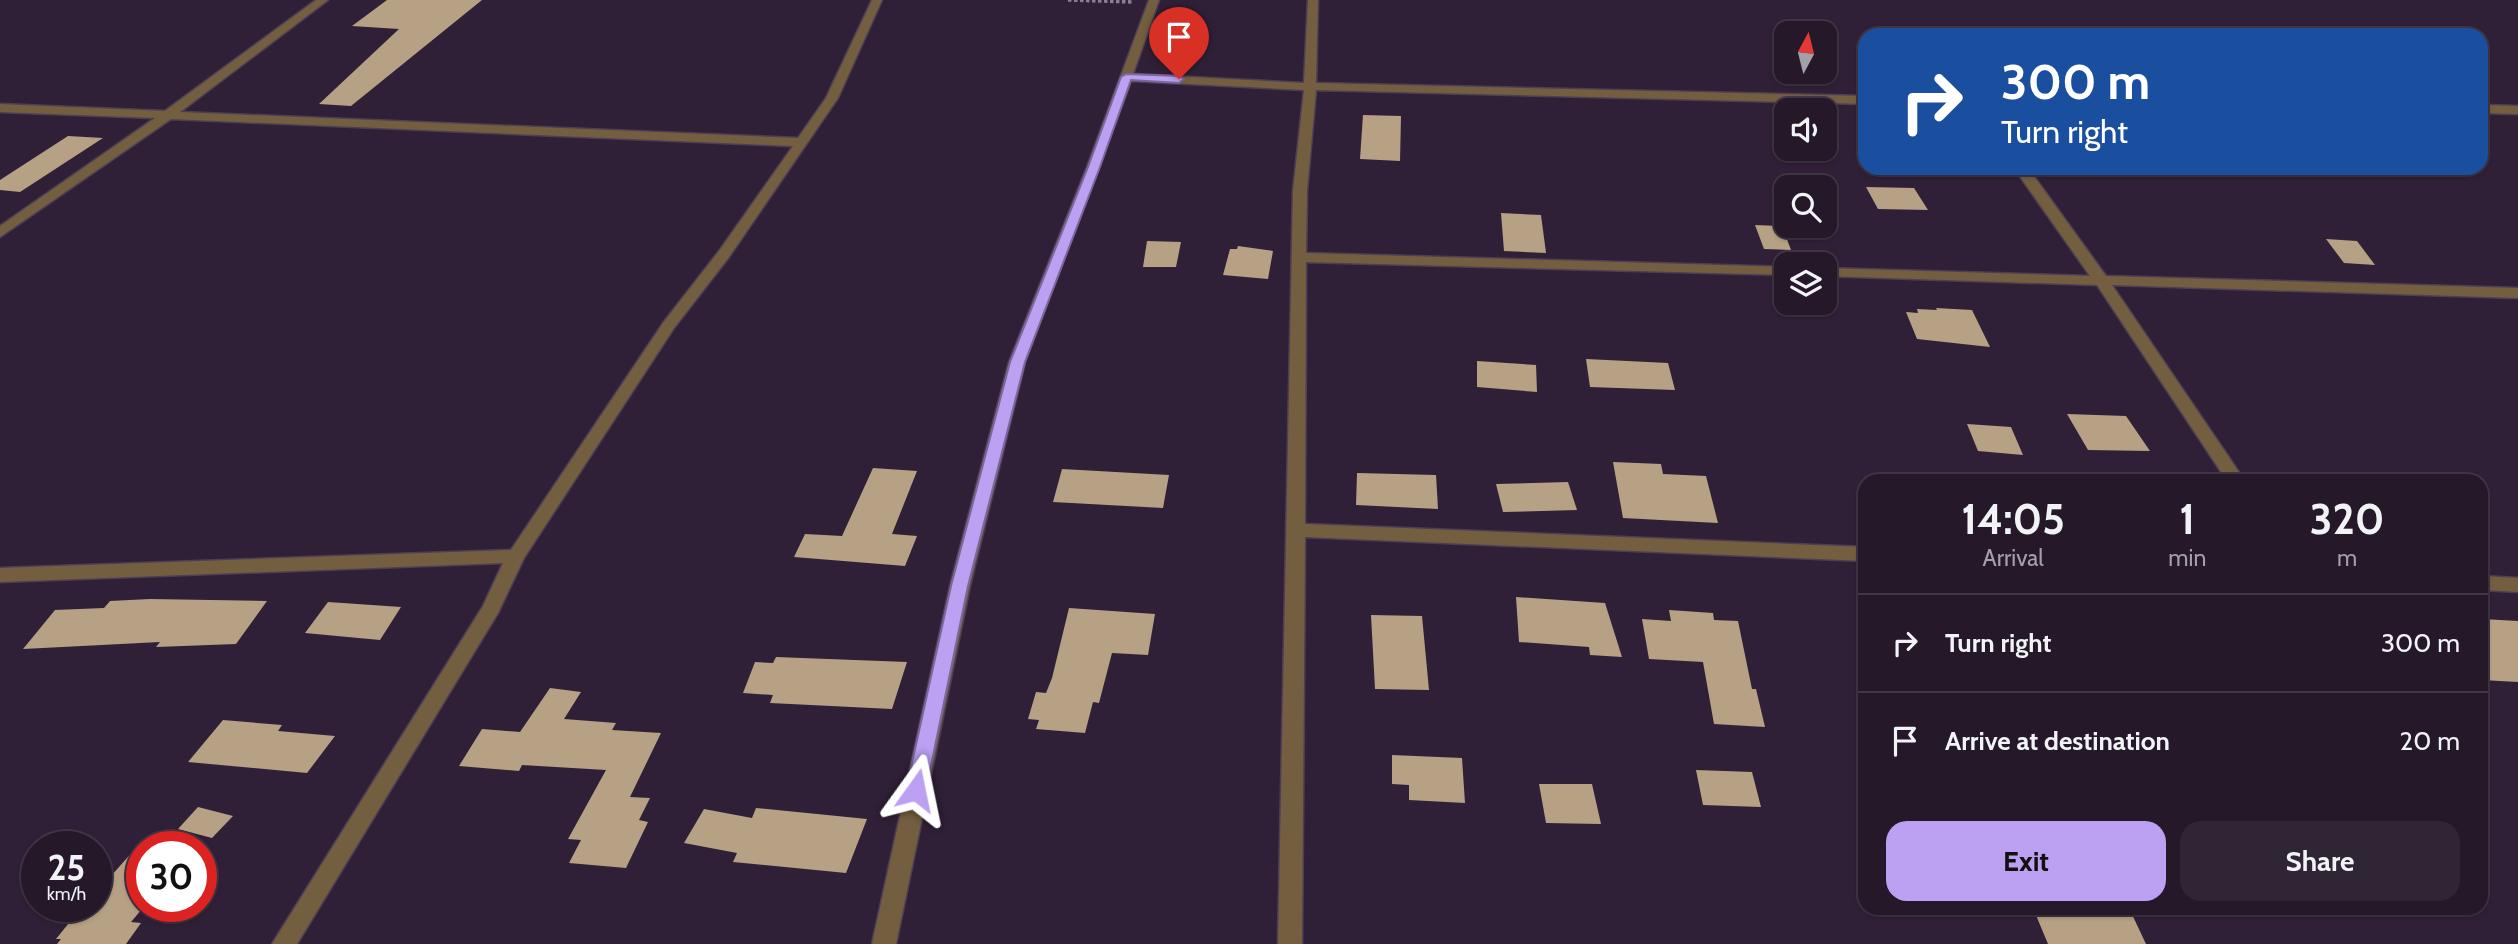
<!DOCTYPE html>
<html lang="en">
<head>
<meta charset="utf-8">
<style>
	:root { --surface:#241829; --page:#302535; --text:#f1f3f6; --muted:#a3a0a8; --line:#413746; --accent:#bca0f2 }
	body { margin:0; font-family:Cabin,sans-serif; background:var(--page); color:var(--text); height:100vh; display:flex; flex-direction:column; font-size:26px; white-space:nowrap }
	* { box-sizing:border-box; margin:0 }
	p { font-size:23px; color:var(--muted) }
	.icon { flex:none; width:38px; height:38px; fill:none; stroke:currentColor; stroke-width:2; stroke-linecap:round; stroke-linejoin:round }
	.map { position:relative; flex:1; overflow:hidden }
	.details { position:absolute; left:1858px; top:474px; width:630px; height:441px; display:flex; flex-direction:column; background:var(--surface); border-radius:21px; box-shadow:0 2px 5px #0004,0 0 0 2px var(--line) }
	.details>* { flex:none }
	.top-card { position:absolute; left:1858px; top:28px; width:630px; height:147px; border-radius:21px; box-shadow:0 2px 5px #0004,0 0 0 2px var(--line); background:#1a4fa0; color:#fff; overflow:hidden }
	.needle { width:46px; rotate:7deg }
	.fabs { position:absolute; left:1774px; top:21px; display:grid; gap:14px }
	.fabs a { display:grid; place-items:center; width:63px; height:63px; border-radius:14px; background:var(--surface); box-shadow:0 2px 5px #0004,0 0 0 2px var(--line); font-size:35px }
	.speed { position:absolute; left:21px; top:831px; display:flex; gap:14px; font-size:35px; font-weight:700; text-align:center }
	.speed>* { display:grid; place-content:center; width:91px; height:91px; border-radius:50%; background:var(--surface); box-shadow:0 2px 5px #0004,0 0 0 2px var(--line); line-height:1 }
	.speed small { font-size:18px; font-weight:400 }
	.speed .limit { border:10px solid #d22; background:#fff; color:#111 }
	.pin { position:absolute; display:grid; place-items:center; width:60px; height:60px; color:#fff; margin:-72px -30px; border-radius:50% 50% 50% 0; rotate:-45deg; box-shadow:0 0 7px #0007 }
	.pin .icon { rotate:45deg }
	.me { position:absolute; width:77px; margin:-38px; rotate:12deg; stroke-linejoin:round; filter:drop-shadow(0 0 5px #0008) }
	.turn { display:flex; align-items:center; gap:24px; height:147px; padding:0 28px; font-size:32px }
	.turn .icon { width:91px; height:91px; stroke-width:2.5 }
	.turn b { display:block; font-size:49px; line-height:60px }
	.eta { display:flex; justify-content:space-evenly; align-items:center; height:119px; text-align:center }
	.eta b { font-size:42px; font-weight:800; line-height:49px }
	.primary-button { display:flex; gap:14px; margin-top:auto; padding:14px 28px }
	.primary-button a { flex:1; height:80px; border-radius:21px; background:var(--accent); color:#111; font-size:28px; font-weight:800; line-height:80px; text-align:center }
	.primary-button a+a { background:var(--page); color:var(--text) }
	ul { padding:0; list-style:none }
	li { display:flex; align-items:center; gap:21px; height:98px; padding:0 28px; border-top:2px solid var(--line) }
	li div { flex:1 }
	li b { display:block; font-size:26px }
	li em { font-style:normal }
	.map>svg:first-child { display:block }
	.building { fill:#b6a185 }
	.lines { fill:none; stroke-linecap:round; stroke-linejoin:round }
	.minor-casing { stroke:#4d3e54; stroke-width:3 }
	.path { stroke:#8b7e91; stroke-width:3.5; stroke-dasharray:3.5 2.5; stroke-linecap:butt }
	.minor { fill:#745e40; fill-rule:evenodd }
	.route { fill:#bca0f2; stroke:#7a689d; stroke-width:2 }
</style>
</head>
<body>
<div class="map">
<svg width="2518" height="944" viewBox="0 0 2518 944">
	<rect width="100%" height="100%" fill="#302037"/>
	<!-- building -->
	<g class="building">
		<path d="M387,0H482L351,106L319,104L399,29L352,26Z"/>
		<path d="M1363,115L1401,116L1400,161L1360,159Z"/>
		<path d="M68,136L103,138L20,192L0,190V180Z"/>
		<path d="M1866,187L1914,188L1928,210L1878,209Z"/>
		<path d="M1501,213L1541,215L1546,253L1504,251Z"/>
		<path d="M1755,225L1782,226L1791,250L1764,249Z"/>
		<path d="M2326,239L2357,241L2375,265L2344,263Z"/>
		<path d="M1147,241L1181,242L1176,267H1143Z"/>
		<path d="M1238,246L1273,251L1268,279L1223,275L1230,249H1237Z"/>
		<path d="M1936,308L1972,310L1990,347L1917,339L1906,312L1918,313L1917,309L1937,310Z"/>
		<path d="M1586,359L1668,363L1675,390L1590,387Z"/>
		<path d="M1477,361L1536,365L1537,392L1477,387Z"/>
		<path d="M2067,414L2126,416L2150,451L2088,450Z"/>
		<path d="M1967,424L2011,427L2023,455L1978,451Z"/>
		<path d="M1613,462L1661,464L1663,474L1706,476L1718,523L1623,518Z"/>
		<path d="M873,468L917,471L892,534L917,536L905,566L794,557L805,534L842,536Z"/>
		<path d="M1062,469L1169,475L1163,508L1053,502Z"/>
		<path d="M1357,473L1436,475L1438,509L1356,505Z"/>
		<path d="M1568,482L1577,510L1503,512L1496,484Z"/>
		<path d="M1516,597L1605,603L1622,657L1590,655L1589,647L1519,642Z"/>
		<path d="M150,599L267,601L236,644L156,647L160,642L23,649L55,610L104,608L110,601Z"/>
		<path d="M328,602L401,607L380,640L305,633Z"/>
		<path d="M1069,608L1155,614L1148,655L1112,653L1099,703L1093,702L1085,733L1036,729L1039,720L1028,719L1036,692L1046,693L1052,678Z"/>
		<path d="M1669,610L1713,613L1714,620L1738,621L1752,689H1756L1765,727L1714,724L1703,662L1649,659L1642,619L1671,621Z"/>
		<path d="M1371,615L1422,616L1429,690L1375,689Z"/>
		<path d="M2482,619L2518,621V682L2482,680Z"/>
		<path d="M776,657L907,662L892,709L770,703L773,695L743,693L755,662L773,663Z"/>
		<path d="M550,688L581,692L564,719L616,723L612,730L661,733L630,797L650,798L639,820L648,822L626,868L569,863L581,840L568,839L606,770L522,765L519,771L459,766L482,729L520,732Z"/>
		<path d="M223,720L282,725L278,731L335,736L307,773L188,762Z"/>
		<path d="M1392,755L1462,758L1465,803L1409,800V785L1392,784Z"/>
		<path d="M1696,770L1752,772L1761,807L1703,805Z"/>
		<path d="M1539,784H1592L1601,824L1546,823Z"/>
		<path d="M198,807L233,816L212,838L178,829Z"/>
		<path d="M756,808L867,819L846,873L733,862L737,853L684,843L704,809L752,818Z"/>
		<path d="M142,841V909L131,922L141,923L126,944H57L61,939H56L77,913L83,914L89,906H96V893Z"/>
		<path d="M2033,908H2129L2146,944H2048Z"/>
	</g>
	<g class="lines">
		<defs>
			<g id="minor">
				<path d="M316,0H328L180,112L798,138L826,98L872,0H882L838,98L729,257L674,328L524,558L498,613L297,944H272L483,606L503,563L0,582V568L511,550L663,323L719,251L793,146L171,119L0,237V226L155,118L0,112V104L165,111Z"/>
				<path d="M1149,0H1159L1133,74L1304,83L1308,0H1318L1316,83L1866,96V104L1316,90L1307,191L1306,253L1787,267V275L1306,262L1305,524L1866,547V561L1305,537L1302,944H1278L1293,191L1304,90L1131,81L1025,362L970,586L896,944H872L950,586L1009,362L1087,167Z"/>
				<path d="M2482,105L2518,106V114L2482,113Z"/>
				<path d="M2014,168H2028L2106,276L2518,288V298L2112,285L2245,481H2227L2097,285L1825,276V268L2090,276Z"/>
				<path d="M2482,576L2518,578V592L2482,590Z"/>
			</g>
		</defs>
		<!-- minor casing -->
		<use href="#minor" class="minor-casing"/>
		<!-- path -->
		<path class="path" d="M1068,0L1134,2"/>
		<!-- minor -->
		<use href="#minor" class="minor"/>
	</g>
	<!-- route -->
	<path class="route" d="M1126,74L1179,76L1184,79L1179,83L1131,80L1100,167L1025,362L968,586L926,790L923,796L916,799L909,796L906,790L951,586L1010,362L1088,167L1121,77Z"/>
</svg>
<div class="fabs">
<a><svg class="needle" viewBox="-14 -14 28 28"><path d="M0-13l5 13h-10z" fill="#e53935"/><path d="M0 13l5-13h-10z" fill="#a3a0a8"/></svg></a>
<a><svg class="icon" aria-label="sound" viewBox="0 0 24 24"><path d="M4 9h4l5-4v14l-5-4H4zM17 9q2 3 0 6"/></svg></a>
<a><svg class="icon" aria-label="search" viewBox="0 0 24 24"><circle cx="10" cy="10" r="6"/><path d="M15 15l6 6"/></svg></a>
<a><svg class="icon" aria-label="layers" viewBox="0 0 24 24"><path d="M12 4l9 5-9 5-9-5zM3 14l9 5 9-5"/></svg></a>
</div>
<div class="speed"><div>25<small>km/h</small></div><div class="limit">30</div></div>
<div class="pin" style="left:1179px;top:79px;background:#d93025"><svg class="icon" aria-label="arrive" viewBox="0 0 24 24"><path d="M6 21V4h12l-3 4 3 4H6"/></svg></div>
<svg class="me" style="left:916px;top:790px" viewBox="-20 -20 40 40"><path d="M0-17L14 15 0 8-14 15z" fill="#bca0f2" stroke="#fff" stroke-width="4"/></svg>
<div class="top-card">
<div class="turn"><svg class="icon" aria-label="right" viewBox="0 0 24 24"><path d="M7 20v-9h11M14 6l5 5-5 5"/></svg><div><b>300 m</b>Turn right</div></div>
</div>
<section class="details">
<div class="eta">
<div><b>14:05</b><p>Arrival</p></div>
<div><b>1</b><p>min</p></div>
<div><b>320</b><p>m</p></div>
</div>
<ul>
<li><svg class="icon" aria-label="right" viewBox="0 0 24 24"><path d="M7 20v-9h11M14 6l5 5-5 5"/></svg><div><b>Turn right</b></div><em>300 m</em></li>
<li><svg class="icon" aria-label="arrive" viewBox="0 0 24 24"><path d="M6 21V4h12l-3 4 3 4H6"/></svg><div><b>Arrive at destination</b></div><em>20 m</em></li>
</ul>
<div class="primary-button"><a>Exit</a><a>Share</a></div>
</section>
</div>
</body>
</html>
